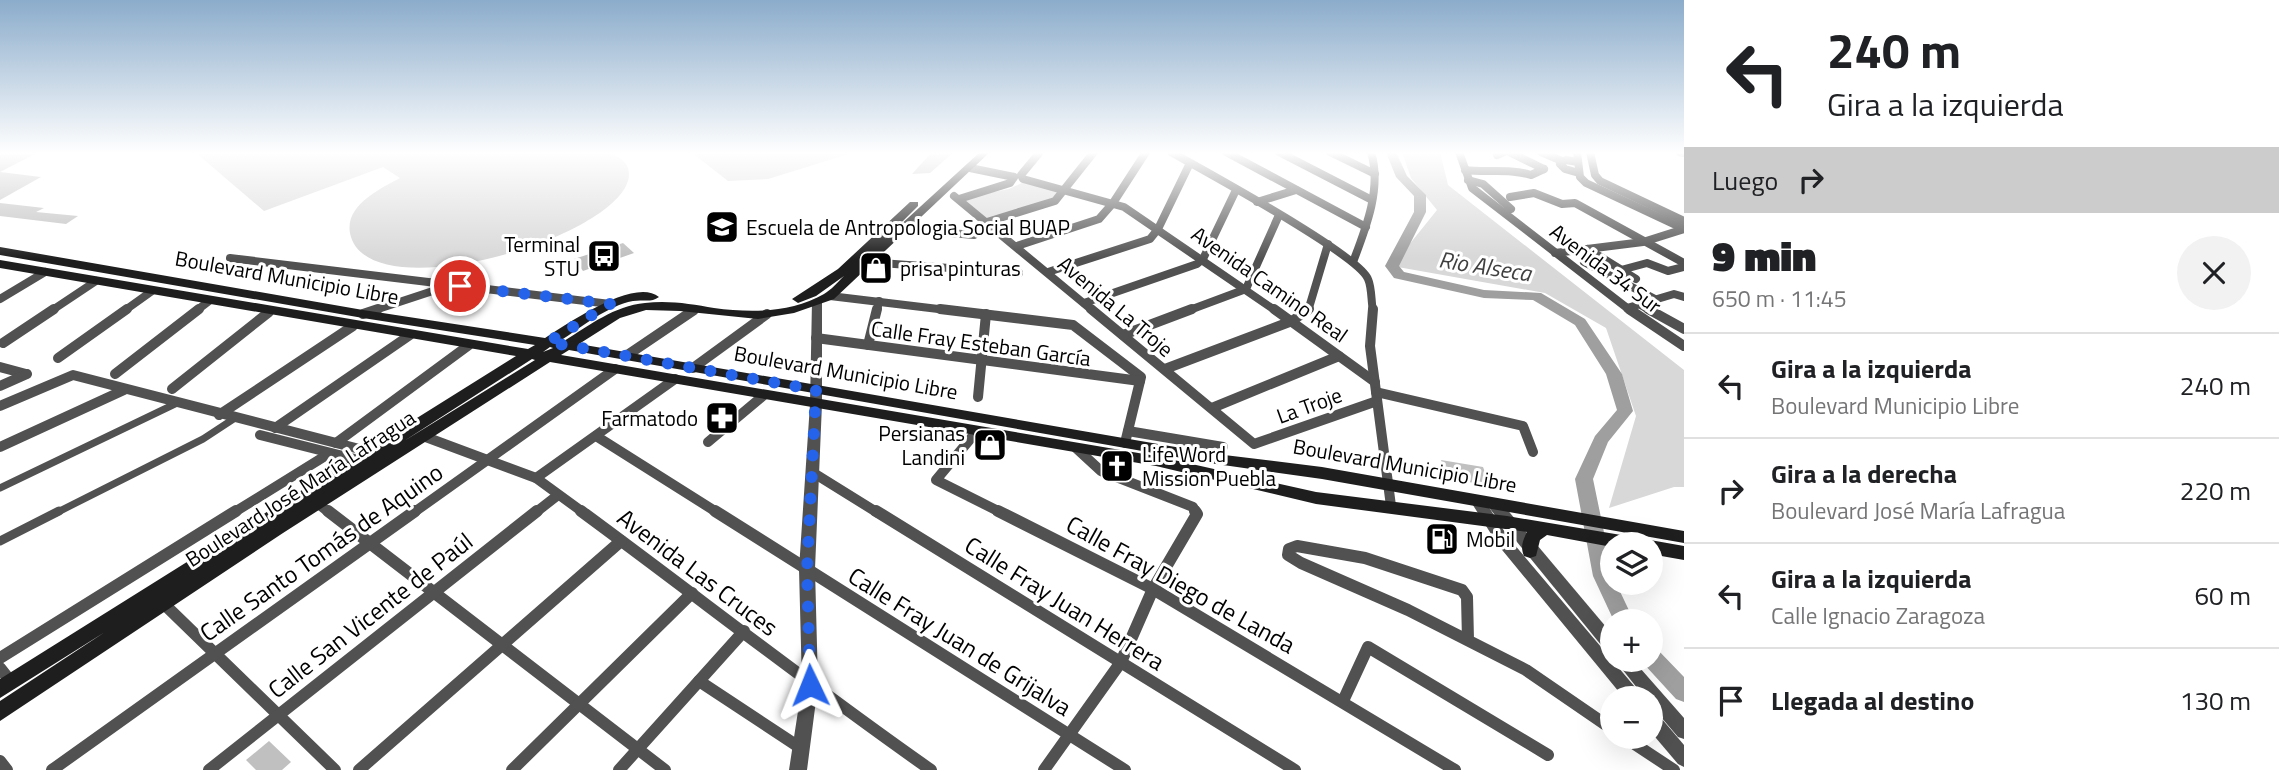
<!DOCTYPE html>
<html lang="es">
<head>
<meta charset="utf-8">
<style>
	:root { --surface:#fff; --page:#f2f2f2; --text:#202124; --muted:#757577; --line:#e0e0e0 }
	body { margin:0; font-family:"Titillium Web",sans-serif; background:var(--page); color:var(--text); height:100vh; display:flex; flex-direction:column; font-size:26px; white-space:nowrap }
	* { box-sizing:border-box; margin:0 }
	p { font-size:23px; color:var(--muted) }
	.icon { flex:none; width:38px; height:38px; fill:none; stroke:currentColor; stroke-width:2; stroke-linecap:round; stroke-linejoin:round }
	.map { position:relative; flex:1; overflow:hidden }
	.sheet { display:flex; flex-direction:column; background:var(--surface); width:595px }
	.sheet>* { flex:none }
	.hud { background:#fff; color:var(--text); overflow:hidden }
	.fabs { position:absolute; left:1600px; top:532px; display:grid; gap:14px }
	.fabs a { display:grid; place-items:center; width:63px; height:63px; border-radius:50%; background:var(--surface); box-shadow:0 7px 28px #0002; font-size:35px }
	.pin { position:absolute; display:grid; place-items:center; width:60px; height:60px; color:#fff; margin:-30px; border:4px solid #fff; border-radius:50%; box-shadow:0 2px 7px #0007 }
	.me { position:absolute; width:77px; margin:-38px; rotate:358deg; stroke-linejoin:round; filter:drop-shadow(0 0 5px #0008) }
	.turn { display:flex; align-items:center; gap:24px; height:147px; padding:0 28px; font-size:32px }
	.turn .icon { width:91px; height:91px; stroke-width:2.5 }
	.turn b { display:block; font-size:49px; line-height:60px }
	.then { display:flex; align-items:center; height:66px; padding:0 28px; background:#0003; gap:14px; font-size:26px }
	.round { display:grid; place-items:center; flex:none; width:74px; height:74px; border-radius:37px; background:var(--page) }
	.headline { display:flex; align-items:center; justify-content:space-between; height:119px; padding:0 28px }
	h1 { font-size:42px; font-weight:800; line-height:52px }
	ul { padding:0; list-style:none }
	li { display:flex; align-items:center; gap:21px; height:105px; padding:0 28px; border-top:2px solid var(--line) }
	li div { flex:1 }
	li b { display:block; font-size:26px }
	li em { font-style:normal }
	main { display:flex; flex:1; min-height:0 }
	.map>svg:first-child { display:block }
	.green { fill:#d8d8d8 }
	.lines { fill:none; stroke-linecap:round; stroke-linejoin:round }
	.river { fill:#9f9f9f; fill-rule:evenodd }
	.building { fill:#c0c0c0 }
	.pedestrian-far1 { stroke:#515151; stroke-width:7 }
	.pedestrian { stroke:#515151; stroke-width:9 }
	.minor-far2 { stroke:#515151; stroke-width:8 }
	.minor-far1 { stroke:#515151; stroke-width:10 }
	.minor { stroke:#515151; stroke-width:12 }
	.tertiary { fill:#515151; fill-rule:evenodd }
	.secondary { fill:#1e1e1e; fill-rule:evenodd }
	.route { stroke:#2563eb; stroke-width:12; stroke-dasharray:0 21.6 }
	.labels { text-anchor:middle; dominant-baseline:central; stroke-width:6; stroke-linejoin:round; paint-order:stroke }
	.poi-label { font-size:21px; fill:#000; stroke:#fff; text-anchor:start }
	.street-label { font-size:21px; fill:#000; stroke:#fff }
	.water-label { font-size:23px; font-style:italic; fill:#404040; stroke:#fff }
	.near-street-label { font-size:24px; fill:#000; stroke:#fff }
</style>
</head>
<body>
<main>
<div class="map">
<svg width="1684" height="770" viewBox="0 0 1684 770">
	<rect width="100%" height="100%" fill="#fff"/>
	<!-- green -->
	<g class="green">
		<path d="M195,152H608C616,156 625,159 628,168C647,230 366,317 350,233C345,205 380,189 400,178L383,167L264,211Z"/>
		<path d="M691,152H855L768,179L728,181Z"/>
		<path d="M1402,152H1440L1448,185L1684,370V487H1674L1609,508L1636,416L1606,328L1545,293L1392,266L1437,210L1411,178Z"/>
		<path d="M1024,182L1059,192L1053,198L986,220L962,198L1009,189Z"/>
	</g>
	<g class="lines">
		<!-- river -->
		<g class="river">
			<path d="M1386,152H1396L1407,176L1426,195V212L1399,266L1404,272L1484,290L1541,293L1585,319L1622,374L1633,411L1608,442L1593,479L1612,571V583H1616L1634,621H1614L1593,576L1575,479L1595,436L1617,410L1606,374L1575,325L1533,300L1484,298L1394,278L1385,266L1414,212V196L1396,177Z"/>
			<path d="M1650,647L1657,649L1684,677V702L1676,699L1643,663L1641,660H1650Z"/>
		</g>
	</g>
	<!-- building -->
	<g class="building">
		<path d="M0,152H16L35,154L0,172Z"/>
		<path d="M932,152H954L930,173L912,174Z"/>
		<path d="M0,172L41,177L0,200Z"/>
		<path d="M0,203L44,208L36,212L78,216L66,224L0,216Z"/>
		<path d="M623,243L634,253L583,271L574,259Z"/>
		<path d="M1441,460L1483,467L1490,486L1447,478Z"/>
		<path d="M1429,524L1442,525L1455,554L1442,552Z"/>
		<path d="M269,741L291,762L282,770H256L246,760Z"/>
	</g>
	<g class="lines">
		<!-- pedestrian-far1 -->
		<g class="pedestrian-far1">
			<path d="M0,488L177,403"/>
			<path d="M56,513L203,439L235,418"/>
		</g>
		<!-- pedestrian -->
		<path class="pedestrian" d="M0,541L59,511"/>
		<!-- minor-far2 -->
		<g class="minor-far2">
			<path d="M1040,152L1021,175L1023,179L1124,207L1276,311"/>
			<path d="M1171,152C1204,171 1358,254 1368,279C1372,288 1371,301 1373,311"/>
			<path d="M1226,152L1366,227"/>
			<path d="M1279,152L1370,199"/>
			<path d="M1330,152L1375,174"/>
			<path d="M1459,152L1472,188L1631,311"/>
			<path d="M1509,152L1544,169"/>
			<path d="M1541,152L1562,161"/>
			<path d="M1577,152L1580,177L1586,183L1684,229"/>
			<path d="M1590,152L1595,175L1600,181L1684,221"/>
			<path d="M1680,152L1684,153"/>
			<path d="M1497,155L1504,152"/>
			<path d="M1578,162L1566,160L1560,164L1565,169L1579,173"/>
			<path d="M970,168L1014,177"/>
			<path d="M1465,170C1488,173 1509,168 1531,175L1544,169"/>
			<path d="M1468,180L1483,184L1511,209L1508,210"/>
			<path d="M954,196L1093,311"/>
			<path d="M1510,197L1534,193L1562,204L1575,203L1684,263"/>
			<path d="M959,199L1010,183L1014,177"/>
			<path d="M1257,202L1296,190"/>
			<path d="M987,222L1055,201L1094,152"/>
			<path d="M902,229L974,235"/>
			<path d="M1017,246L1099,219L1113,203L1146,152"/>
			<path d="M1588,249L1636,279"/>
			<path d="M1555,253L1643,242L1684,229"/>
			<path d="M230,258L610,304"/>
			<path d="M867,262L1019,273"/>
			<path d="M1353,262C1366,228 1382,188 1371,152"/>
			<path d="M1584,262L1655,299"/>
			<path d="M1621,270L1647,263L1668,271L1684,267"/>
			<path d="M1048,272L1150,239L1158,229L1190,163"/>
			<path d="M830,296L955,311"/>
			<path d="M0,299L45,272"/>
			<path d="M1084,303L1197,264L1203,259L1236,190"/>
			<path d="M1639,304L1651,311"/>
			<path d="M1627,308L1674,294L1684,297"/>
			<path d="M51,311L96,281"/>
			<path d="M124,311L152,291"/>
			<path d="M196,311L209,301"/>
			<path d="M372,311L451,285L467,275"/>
			<path d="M877,311L879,301"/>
			<path d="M1187,311L1246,289L1279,215"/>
			<path d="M1308,311L1328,244"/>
		</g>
		<!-- minor-far1 -->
		<g class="minor-far1">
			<path d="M940,309L1073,325L1141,377L1125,443"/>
			<path d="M1091,309L1254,444L1377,401"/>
			<path d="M1274,309L1375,382"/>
			<path d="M1373,309L1370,346L1391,506"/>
			<path d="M1629,309L1684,346"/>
			<path d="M1648,309L1684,329"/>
			<path d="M363,314L378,309"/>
			<path d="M1123,335L1192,309"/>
			<path d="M816,338L1140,381"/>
			<path d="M3,343L54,309"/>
			<path d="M868,345L877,309"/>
			<path d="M626,356L694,310"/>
			<path d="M58,358L127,309"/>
			<path d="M0,367L26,374"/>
			<path d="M693,368L767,314"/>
			<path d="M1165,369L1292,321L1309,309"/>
			<path d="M115,374L199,309"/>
			<path d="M0,386L27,374"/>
			<path d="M172,389L269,312"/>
			<path d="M1376,392L1523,426L1533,452"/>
			<path d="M978,397L986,314"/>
			<path d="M0,406L73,375L371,452"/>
			<path d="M1212,408L1339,356"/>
			<path d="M219,415L353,326"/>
			<path d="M275,428L410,335"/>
			<path d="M977,431L936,480L1002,513"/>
			<path d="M1128,431L1223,447"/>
			<path d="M260,435L359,460"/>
			<path d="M423,436L536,478L584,513"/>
			<path d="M596,436L718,513"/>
			<path d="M708,442L764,395"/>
			<path d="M336,443L469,345"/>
			<path d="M0,447L124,390"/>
			<path d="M1076,448L1101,471L1193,507L1196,513"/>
			<path d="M812,472L878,513"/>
			<path d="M536,478L675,379"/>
			<path d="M317,503L330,513"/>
			<path d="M233,513L330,453"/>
			<path d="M413,513L615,369"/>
			<path d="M535,513L558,495"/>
		</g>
		<!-- minor -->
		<g class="minor">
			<path d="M328,511L665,770"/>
			<path d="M581,511C698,597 812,687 931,770"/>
			<path d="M715,511L1125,770"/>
			<path d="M876,511L1295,770"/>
			<path d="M998,511L1153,589L1455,770"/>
			<path d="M164,604L335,770"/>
			<path d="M1468,640L1467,597L1462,590L1365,558L1297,546L1289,549L1288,555L1301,563L1408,610L1526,670L1612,729"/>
			<path d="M0,658L236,511"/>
			<path d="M0,668L11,682"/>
			<path d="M699,681L802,749"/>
			<path d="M1343,701L1368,647L1548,755"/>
			<path d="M1624,737L1674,770"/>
			<path d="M0,761L7,770"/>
			<path d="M52,770L415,511"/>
			<path d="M209,770L537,511"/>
			<path d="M359,770L621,541"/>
			<path d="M512,770L692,593"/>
			<path d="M619,770L744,631"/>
			<path d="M1044,770L1121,662L1153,589L1197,514L1195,511"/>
		</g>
		<!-- tertiary -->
		<g class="tertiary">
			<path d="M817,298L822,301V404L815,569L818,685L807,770H789L802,685L799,569L810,404L812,301Z"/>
			<path d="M1478,497L1483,498L1508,537L1640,693L1642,698H1624L1498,545L1471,502L1473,498Z"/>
			<path d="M1495,500L1500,501L1612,634V653L1606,651L1490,509L1488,505L1490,501Z"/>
			<path d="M1615,660H1633L1684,718V739L1678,737L1650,704V698H1645Z"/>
			<path d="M1650,710L1656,712L1684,745V767L1678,764L1650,731Z"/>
		</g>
		<!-- secondary -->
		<g class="secondary">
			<path d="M980,152H990L834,299L794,313L758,319L680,311L646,310L620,318L579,344L1216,454L1322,467L1684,531V543L1322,479L1216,464L569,350L561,355L1156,456L1316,492L1507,516L1633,537L1639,539L1641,544H1612V547L1547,535L1540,540L1536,556L1530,558L1524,556C1520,547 1523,540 1527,532L1316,504L1156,466L550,362L283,533L0,721V701L105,632L0,698V679L516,356L0,268V260L528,349L535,345L363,318L0,255V247L363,310L545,338C568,324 634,277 659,297C651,303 643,299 633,301C607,306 582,327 560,341H564C590,325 614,306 645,303C668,300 692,304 714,308C751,313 791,313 824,294C831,290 838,282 844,276L816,296L798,303L792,299L838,269L910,202H918V206L885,239ZM550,347L553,348L543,352ZM532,359L535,360L404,441Z"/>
			<path d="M1650,540L1684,546V560L1650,554V544H1643Z"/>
		</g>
	</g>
	<!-- sky -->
	<linearGradient id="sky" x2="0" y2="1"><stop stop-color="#8baccb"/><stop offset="0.59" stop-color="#fff"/><stop offset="1" stop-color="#fff" stop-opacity="0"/></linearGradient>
	<rect width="1684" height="259" fill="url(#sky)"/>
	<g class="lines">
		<!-- route -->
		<path class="route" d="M460,286L610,304L548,342L816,390L807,569L810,685"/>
	</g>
	<!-- icons -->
	<defs>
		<symbol id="university-square" viewBox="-11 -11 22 22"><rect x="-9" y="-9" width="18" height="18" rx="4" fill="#000" stroke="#fff"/><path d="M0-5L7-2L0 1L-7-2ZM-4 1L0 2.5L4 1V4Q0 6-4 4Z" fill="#fff"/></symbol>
		<symbol id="bus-square" viewBox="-11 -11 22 22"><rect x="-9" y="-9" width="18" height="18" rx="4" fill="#000" stroke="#fff"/><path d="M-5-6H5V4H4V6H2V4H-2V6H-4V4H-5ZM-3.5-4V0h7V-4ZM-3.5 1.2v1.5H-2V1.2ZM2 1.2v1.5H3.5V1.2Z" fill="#fff"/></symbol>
		<symbol id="shop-square" viewBox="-11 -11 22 22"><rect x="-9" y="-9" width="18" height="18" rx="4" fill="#000" stroke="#fff"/><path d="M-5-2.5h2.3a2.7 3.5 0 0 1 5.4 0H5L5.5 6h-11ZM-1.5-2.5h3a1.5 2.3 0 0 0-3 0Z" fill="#fff"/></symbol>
		<symbol id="pharmacy-square" viewBox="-11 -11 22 22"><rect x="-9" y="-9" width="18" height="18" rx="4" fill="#000" stroke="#fff"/><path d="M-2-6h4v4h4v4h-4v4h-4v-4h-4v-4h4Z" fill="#fff"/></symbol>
		<symbol id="church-square" viewBox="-11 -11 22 22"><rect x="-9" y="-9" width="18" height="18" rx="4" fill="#000" stroke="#fff"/><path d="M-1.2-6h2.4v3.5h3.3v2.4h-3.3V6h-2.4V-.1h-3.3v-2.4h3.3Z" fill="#fff"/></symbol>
		<symbol id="fuel-square" viewBox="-11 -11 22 22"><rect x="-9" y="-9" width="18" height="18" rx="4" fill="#000" stroke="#fff"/><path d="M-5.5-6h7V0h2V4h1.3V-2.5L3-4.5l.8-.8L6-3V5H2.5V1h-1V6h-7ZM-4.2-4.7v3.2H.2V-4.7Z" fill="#fff"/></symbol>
	</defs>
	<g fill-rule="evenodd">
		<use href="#university-square" x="703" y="208" width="38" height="38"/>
		<use href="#bus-square" x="585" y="237" width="38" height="38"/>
		<use href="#shop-square" x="857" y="249" width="38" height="38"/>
		<use href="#pharmacy-square" x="703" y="399" width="38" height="38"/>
		<use href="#shop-square" x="971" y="426" width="38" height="38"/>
		<use href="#church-square" x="1098" y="447" width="38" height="38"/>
		<use href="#fuel-square" x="1423" y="520" width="38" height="38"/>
	</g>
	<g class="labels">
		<!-- poi labels -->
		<g class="poi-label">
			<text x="746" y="227">Escuela de Antropologia Social BUAP</text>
			<text x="580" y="244" text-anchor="end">Terminal<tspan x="580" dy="24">STU</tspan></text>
			<text x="900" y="268">prisa pinturas</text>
			<text x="698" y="418" text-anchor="end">Farmatodo</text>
			<text x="965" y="433" text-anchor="end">Persianas<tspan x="965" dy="24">Landini</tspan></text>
			<text x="1142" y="454">Life Word<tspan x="1142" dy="24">Mission Puebla</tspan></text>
			<text x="1466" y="539">Mobil</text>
		</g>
		<!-- street labels -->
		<g class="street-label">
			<text transform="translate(1606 268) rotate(37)">Avenida 34 Sur</text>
			<text transform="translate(287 277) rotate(10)">Boulevard Municipio Libre</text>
			<text transform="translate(1270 284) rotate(35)">Avenida Camino Real</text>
			<text transform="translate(1116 306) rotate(40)">Avenida La Troje</text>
			<text transform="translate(981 343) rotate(8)">Calle Fray Esteban García</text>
			<text transform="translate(846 372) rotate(10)">Boulevard Municipio Libre</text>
			<text transform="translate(1309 405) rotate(-20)">La Troje</text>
			<text transform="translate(1405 465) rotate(10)">Boulevard Municipio Libre</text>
			<text transform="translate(300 488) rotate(-33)">Boulevard José María Lafragua</text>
		</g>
		<!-- water labels -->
		<g class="water-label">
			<text transform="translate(1485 266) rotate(9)">Rio Alseca</text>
		</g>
		<!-- near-street labels -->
		<g class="near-street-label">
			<text transform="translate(321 552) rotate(-35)">Calle Santo Tomás de Aquino</text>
			<text transform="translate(698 572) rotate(37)">Avenida Las Cruces</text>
			<text transform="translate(1181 584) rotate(29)">Calle Fray Diego de Landa</text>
			<text transform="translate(1065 603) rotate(32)">Calle Fray Juan Herrera</text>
			<text transform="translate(370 615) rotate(-38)">Calle San Vicente de Paúl</text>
			<text transform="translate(960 641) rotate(32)">Calle Fray Juan de Grijalva</text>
		</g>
	</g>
</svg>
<div class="fabs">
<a><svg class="icon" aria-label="layers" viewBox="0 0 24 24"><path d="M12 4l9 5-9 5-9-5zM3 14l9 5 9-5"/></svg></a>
<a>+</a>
<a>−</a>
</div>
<div class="pin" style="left:460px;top:286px;background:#d93025"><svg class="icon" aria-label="arrive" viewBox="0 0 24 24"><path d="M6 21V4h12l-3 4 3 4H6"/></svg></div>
<svg class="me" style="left:810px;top:685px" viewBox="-20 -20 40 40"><path d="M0-17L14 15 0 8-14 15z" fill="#2563eb" stroke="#fff" stroke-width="4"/></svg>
</div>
<section class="sheet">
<div class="hud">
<div class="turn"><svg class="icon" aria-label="left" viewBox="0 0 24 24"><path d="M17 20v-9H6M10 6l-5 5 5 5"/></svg><div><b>240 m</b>Gira a la izquierda</div></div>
<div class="then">Luego<svg class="icon" aria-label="right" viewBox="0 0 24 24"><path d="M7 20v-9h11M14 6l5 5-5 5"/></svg></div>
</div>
<div class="headline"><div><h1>9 min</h1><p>650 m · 11:45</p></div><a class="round"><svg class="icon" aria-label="close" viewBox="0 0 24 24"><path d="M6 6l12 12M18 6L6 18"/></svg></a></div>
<ul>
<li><svg class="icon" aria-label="left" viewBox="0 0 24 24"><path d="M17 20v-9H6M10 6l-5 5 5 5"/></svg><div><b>Gira a la izquierda</b><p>Boulevard Municipio Libre</p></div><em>240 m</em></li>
<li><svg class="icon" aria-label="right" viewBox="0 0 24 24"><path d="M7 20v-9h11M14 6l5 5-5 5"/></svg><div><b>Gira a la derecha</b><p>Boulevard José María Lafragua</p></div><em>220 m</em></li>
<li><svg class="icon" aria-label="left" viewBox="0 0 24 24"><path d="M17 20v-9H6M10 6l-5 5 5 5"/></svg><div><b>Gira a la izquierda</b><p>Calle Ignacio Zaragoza</p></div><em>60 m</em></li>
<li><svg class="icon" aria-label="arrive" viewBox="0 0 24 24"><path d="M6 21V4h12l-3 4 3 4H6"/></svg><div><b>Llegada al destino</b></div><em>130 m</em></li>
</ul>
</section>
</main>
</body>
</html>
